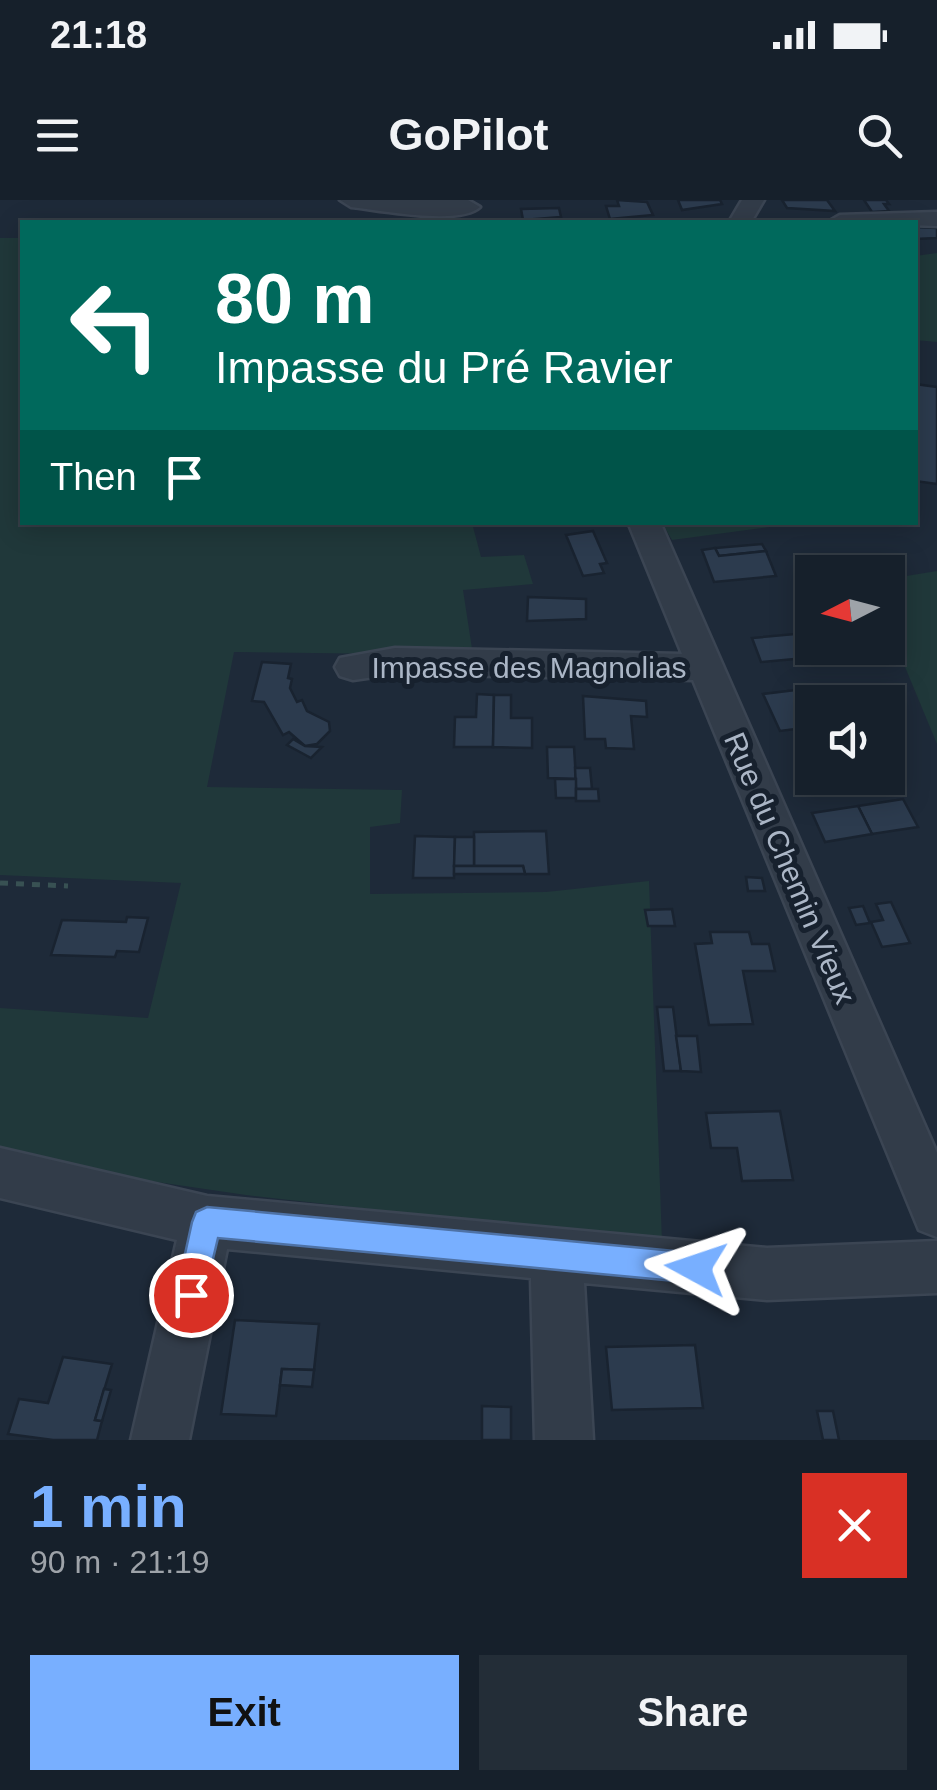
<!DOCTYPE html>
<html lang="en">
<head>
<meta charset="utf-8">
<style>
	:root { --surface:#16202b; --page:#232d37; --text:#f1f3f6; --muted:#9ea3a9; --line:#353e47; --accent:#78afff }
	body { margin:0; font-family:Arial,sans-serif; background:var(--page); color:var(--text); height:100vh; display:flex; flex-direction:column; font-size:38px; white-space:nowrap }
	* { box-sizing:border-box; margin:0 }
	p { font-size:32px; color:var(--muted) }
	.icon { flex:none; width:55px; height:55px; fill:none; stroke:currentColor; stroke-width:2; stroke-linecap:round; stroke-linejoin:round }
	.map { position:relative; height:1240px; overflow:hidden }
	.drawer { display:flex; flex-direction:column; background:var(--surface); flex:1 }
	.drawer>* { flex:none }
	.top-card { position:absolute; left:20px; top:20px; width:898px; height:305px; border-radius:0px; box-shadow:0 5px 25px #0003,0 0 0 2px var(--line); background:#00695c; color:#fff; overflow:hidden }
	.needle { width:65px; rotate:264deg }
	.fabs { position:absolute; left:795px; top:355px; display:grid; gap:20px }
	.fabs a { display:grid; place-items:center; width:110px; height:110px; border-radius:0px; background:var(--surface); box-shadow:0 5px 25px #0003,0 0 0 2px var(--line); font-size:50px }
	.pin { position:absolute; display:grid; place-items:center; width:85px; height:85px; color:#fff; margin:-42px; border:5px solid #fff; border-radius:50%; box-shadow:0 2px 10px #0007 }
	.me { position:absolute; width:110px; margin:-55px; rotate:275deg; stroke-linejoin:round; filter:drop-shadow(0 0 8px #0008) }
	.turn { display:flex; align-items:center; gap:35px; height:210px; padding:0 30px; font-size:45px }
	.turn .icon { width:130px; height:130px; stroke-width:2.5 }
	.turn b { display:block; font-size:70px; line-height:85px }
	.then { display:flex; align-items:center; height:95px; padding:0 30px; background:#0003; gap:20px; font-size:38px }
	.round { display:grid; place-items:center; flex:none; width:105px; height:105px; border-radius:0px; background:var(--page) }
	.summary { display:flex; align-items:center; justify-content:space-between; height:170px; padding:0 30px }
	h1 { font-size:60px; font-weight:700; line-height:75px; color:var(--accent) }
	.primary-button { display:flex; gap:20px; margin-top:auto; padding:20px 30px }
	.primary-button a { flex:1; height:115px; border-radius:0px; background:var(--accent); color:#111; font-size:40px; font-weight:700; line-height:115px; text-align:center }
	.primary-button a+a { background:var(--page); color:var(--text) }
	.status { display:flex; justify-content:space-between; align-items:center; height:70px; padding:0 50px; background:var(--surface); direction:ltr }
	.status svg { height:28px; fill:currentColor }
	header { display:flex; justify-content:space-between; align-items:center; height:130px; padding:0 30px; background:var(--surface); font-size:45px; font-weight:700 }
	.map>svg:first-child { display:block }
	.green { fill:#20383a }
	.building { fill:#2c3b4e; stroke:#192330; stroke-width:2.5 }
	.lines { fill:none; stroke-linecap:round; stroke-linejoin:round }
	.minor-casing { stroke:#3b4553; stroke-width:5 }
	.path { stroke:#385153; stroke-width:5; stroke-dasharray:8 8; stroke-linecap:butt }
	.minor { fill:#323c49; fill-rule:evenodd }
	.route { fill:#78afff; stroke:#4e72a6; stroke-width:2.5 }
	.labels { text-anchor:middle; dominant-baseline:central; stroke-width:10; stroke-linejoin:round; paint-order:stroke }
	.street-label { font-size:30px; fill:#abb6c6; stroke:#17212e }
</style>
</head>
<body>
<div class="status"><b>21:18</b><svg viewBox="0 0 49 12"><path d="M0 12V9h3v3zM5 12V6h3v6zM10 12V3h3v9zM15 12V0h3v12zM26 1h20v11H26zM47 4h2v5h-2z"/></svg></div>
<header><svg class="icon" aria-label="menu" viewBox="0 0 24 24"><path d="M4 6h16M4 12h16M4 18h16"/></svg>GoPilot<svg class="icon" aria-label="search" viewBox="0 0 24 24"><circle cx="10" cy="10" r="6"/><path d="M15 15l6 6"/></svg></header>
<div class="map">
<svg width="937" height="1240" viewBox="0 0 937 1240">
	<rect width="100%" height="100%" fill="#1e2a39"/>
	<!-- green -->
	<g class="green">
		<path d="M0,38H22V322L472,323L481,357L524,355L533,384L463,390L473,455L234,452L207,587L402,590L400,623L370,627V694L546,692L649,681L662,1042L246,995L0,959V808L148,818L181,683L0,675Z"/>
		<path d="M937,53V142L915,140V56Z"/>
		<path d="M662,323H799L672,340Z"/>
		<path d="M937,371V544L888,426V379Z"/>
	</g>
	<!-- building -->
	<g class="building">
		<path d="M617,0L647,2L653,15L610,19L606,6H619Z"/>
		<path d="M678,0H720L722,4L682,10Z"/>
		<path d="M782,0H827L835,11L787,8Z"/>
		<path d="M864,0H886L889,4H884L889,11L872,12Z"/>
		<path d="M559,8L561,17L523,20L521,9Z"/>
		<path d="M915,27L937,28V38L915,39Z"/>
		<path d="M915,184L937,187V284L915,281Z"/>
		<path d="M593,331L607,363L600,364L604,373L583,376L566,335Z"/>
		<path d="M762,344L766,351L719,356L715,348Z"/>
		<path d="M715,348L719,356L766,351L776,376L714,382L702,350Z"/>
		<path d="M528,397L586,399V419L527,421Z"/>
		<path d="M795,434L806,458L761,462L752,438Z"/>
		<path d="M262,462L291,464L288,478L292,479L290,488L297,502L302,500L307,511L329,522L330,531L317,544L305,546L289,532L283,535L264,502L252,501Z"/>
		<path d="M812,488L815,494L823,493L827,502H812V527L780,531L763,494Z"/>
		<path d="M477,494L494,495L493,547H454L455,517H476Z"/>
		<path d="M494,495H511V518H532V548L493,547Z"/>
		<path d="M583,496L646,501L647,517L631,516L634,549L606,548L605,539H585Z"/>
		<path d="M293,539L305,546L322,547L311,558L287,545Z"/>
		<path d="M547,547H574L576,579L548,578Z"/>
		<path d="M575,568H590L592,589H576Z"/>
		<path d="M555,579H576V598H556Z"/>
		<path d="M576,589H598L599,601H576Z"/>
		<path d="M903,599L918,627L872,634L858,606Z"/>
		<path d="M858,606L872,634L825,642L812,613Z"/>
		<path d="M546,631L549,674H525L523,666H474V632Z"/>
		<path d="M415,636L455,637L454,678H413Z"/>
		<path d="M455,637H474V666H454Z"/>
		<path d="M454,666H523L525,674H454Z"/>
		<path d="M746,677L762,678L765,691H748Z"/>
		<path d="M891,702L910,743L882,747L871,722L883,720L876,704Z"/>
		<path d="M863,706L870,723L856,725L849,708Z"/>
		<path d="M672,709L675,726H648L645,710Z"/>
		<path d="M127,717L148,718L139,752L117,751L115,757L51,755L62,720L126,722Z"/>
		<path d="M710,732H749L752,744H769L775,771H743L753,824L709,825L695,744L712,743Z"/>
		<path d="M657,807H673L681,871H664Z"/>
		<path d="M676,836H697L701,872L681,871Z"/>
		<path d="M780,911L793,980L742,981L737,948H711L706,913Z"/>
		<path d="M235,1120L319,1124L314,1170L282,1169L276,1216L221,1214Z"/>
		<path d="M695,1145L703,1208L612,1210L606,1147Z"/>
		<path d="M63,1157L112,1164L95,1220L102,1221L97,1240H53L8,1234L19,1199L48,1203Z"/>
		<path d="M282,1169L314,1170L312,1187L280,1185Z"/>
		<path d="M104,1189L111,1190L102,1221L95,1220Z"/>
		<path d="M482,1206L511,1207V1240H482Z"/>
		<path d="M817,1211H833L839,1240H823Z"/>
	</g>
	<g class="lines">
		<defs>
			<g id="minor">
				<path d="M340,0H468L480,7C460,26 379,10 351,7Z"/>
				<path d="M742,0H764L751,22H729Z"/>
				<path d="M937,12V26L828,22L840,15Z"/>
				<path d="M628,322H660L937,953V1037L919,1030L693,480L395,474L353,480L340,476L335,467L340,458L395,448L682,454Z"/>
				<path d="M0,948L207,996L767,1048L937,1041V1093L767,1100L584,1083L593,1240H535L531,1078L227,1049L189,1240H131L177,1040L0,998Z"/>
			</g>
		</defs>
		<!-- minor casing -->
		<use href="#minor" class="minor-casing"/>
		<!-- path -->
		<path class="path" d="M0,683L68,686"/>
		<!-- minor -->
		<use href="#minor" class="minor"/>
	</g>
	<!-- route -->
	<path class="route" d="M207,1007L696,1053L707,1058L711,1068L707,1079L696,1083L218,1038L202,1105L191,1110L181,1105L176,1095L192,1022L196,1012Z"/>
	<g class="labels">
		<!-- street labels -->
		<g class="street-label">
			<text x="529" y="467">Impasse des Magnolias</text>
			<text transform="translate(790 668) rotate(67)">Rue du Chemin Vieux</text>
		</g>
	</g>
</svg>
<div class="fabs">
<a><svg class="needle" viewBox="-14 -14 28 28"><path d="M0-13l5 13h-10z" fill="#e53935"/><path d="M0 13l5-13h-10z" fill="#9ea3a9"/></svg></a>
<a><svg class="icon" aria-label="sound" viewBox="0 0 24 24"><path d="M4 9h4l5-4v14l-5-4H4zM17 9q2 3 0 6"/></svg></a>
</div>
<div class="pin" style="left:191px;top:1095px;background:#d93025"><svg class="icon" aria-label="arrive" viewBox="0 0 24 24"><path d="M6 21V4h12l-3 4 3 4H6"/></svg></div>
<svg class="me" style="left:696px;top:1068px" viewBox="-20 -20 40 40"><path d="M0-17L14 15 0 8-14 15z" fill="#78afff" stroke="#fff" stroke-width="4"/></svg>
<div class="top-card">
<div class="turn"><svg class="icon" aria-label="left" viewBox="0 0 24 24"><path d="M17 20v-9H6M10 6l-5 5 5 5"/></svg><div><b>80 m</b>Impasse du Pré Ravier</div></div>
<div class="then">Then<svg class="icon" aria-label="arrive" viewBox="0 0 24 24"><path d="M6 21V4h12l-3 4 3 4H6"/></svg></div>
</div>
</div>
<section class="drawer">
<div class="summary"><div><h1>1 min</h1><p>90 m · 21:19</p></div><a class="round" style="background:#d93025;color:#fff"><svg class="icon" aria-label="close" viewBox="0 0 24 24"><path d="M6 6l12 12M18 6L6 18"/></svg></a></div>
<div class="primary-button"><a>Exit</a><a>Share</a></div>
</section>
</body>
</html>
